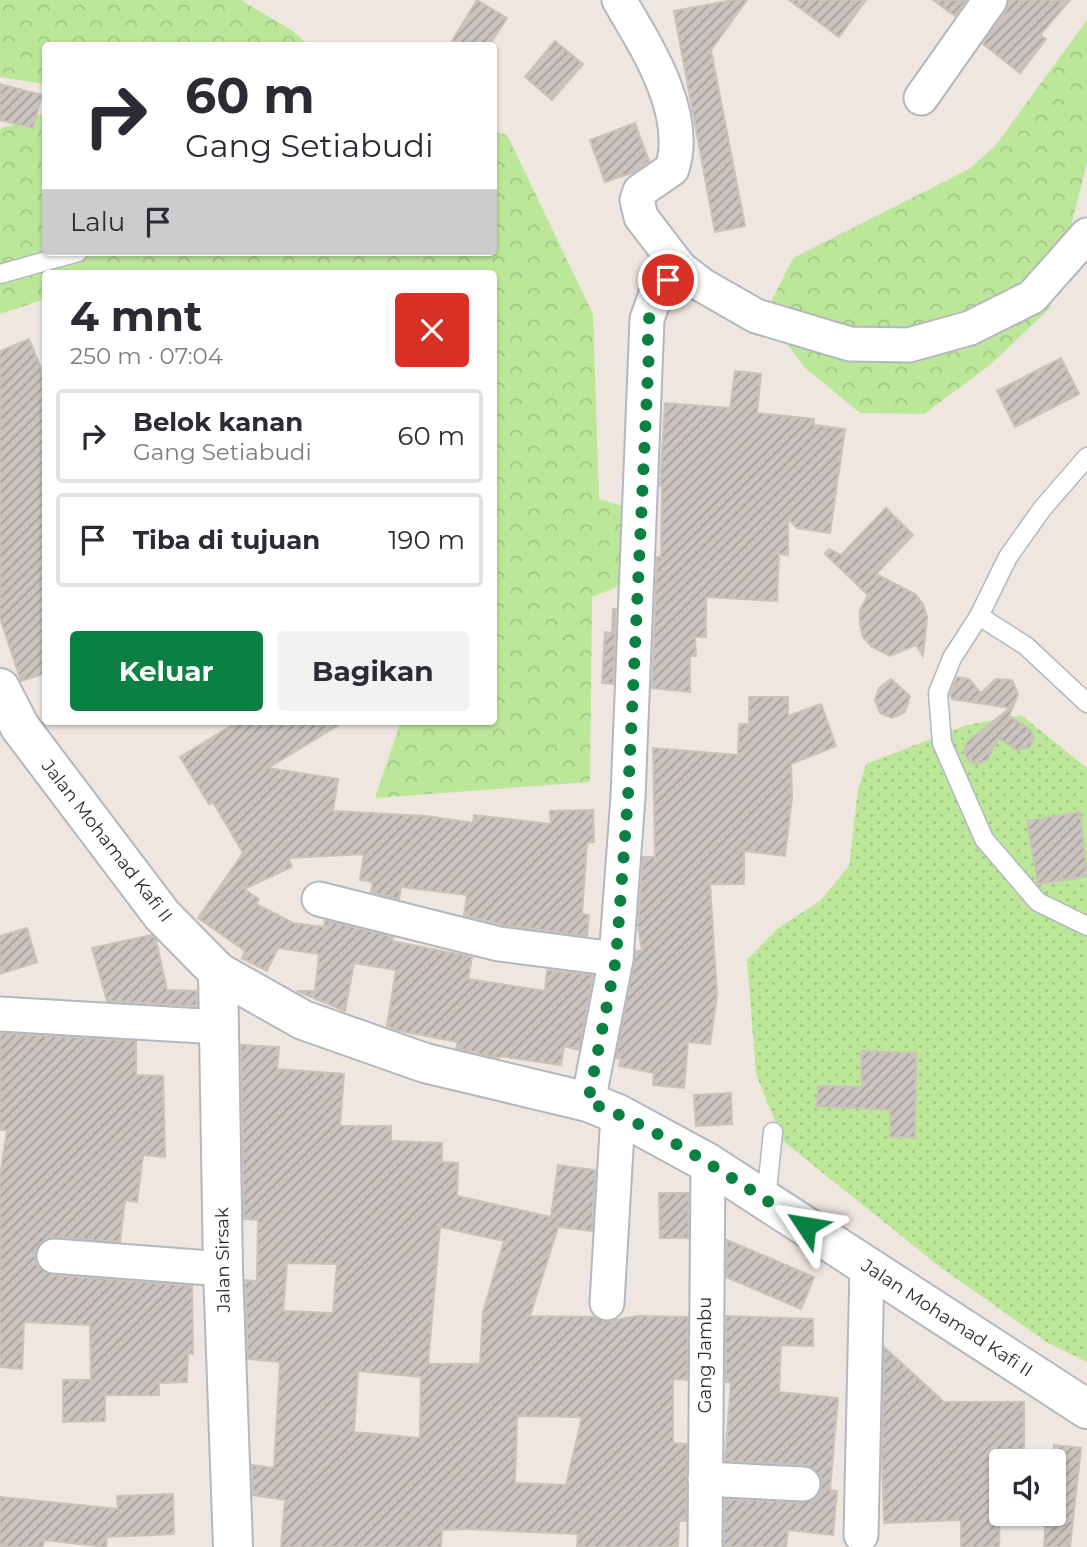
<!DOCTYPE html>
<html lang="id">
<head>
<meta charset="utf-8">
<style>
	:root { --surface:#fff; --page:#f2f2f3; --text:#2b2b33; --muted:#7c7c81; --line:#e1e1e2; --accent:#0b8043 }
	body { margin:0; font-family:Montserrat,sans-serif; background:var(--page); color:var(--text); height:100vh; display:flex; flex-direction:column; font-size:26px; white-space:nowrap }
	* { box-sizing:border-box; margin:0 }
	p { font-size:23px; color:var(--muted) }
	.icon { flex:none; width:38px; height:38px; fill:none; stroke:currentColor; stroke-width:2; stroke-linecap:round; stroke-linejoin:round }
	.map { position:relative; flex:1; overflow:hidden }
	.details { position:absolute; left:42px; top:270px; width:455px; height:455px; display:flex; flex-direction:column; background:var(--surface); border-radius:7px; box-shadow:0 2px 5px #0004 }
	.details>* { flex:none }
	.hud { position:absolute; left:42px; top:42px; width:455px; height:214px; border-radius:7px; box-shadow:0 2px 5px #0004; background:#fff; color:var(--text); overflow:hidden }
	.buttons { position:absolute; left:989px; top:1449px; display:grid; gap:14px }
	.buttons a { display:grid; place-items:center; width:77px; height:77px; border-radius:7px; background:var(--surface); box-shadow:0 2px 5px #0004; font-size:35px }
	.pin { position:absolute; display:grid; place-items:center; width:60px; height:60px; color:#fff; margin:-30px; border:4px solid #fff; border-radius:50%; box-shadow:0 2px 7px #0007 }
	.me { position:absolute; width:77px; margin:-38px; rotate:303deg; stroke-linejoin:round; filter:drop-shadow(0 0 5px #0008) }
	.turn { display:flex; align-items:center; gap:24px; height:147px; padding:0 28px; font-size:32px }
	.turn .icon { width:91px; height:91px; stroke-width:2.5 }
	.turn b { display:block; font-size:49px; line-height:60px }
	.then { display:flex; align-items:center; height:66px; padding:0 28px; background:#0003; gap:14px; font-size:26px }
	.round { display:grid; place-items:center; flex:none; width:74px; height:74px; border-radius:7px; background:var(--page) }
	.overview { display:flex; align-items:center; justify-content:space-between; height:119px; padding:0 28px }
	h1 { font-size:42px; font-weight:700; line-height:52px }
	.primary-button { display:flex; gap:14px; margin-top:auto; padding:14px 28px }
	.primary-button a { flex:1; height:80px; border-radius:7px; background:var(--accent); color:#fff; font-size:28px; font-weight:700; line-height:80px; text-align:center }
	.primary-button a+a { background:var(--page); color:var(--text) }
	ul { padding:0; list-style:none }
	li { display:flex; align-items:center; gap:21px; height:94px; margin:0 14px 10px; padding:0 14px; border:4px solid var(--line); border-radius:7px }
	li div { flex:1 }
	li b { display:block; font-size:26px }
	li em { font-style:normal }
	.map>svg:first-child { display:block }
	.grass { fill:url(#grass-dots) }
	.forest { fill:url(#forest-crowns) }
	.building { fill:url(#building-hatch); stroke:#cbc2b8; stroke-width:2; fill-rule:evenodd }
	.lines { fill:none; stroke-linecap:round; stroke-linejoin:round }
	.service-casing { stroke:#b3b7c1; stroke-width:21 }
	.minor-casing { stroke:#b3b7c1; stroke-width:37 }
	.tertiary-casing { stroke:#b3b7c1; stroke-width:42 }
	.secondary-casing { stroke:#b3b7c1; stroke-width:42 }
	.service { stroke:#fff; stroke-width:18 }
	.minor { stroke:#fff; stroke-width:33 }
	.tertiary { stroke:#fff; stroke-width:38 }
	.secondary { stroke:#fff; stroke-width:38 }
	.route { stroke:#0b8043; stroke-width:12; stroke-dasharray:0 21.6 }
	.labels { text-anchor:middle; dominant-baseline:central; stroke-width:6; stroke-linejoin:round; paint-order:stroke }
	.street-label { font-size:18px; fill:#2d2d2d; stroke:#fff }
</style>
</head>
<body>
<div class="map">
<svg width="1087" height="1547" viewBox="0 0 1087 1547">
	<defs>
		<pattern id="grass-dots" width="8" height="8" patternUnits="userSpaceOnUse" patternTransform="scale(1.75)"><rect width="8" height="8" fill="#bce799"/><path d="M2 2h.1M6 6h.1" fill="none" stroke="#a2c684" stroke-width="1.8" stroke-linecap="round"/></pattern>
		<pattern id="forest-crowns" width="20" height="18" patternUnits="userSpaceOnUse" patternTransform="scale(1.75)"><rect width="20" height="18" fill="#bce799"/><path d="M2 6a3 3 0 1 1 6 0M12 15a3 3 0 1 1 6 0" fill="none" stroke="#a2c684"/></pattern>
		<pattern id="building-hatch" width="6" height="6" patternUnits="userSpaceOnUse" patternTransform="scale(1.75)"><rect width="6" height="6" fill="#cac3be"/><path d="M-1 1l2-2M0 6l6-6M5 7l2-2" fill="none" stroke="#a49f9b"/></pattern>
	</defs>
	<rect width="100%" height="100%" fill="#efe6df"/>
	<!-- grass -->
	<path class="grass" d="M1021,715L1087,768V1362L1048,1343L940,1267L783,1141L756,1074L747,960L777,929L820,901L849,866L858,790L866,764L967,725Z"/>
	<!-- forest -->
	<g class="forest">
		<path d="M0,0H241L293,31L308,45L46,46L45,87L44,84L0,77Z"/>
		<path d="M1087,20V163L1050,308L990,365L924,414L860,413L804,367L765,314L793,258L969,169L995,146Z"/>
		<path d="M45,113L46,252H494V131L507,135L593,314L599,499L629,508L624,584L592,597L590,782L375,798L401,721H494V273H46L45,299L0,314V129Z"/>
	</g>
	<!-- building -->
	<g class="building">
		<path d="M477,0L507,18L489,46H449Z"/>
		<path d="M733,0H747L711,50L745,226L715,232L674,11Z"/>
		<path d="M789,0H866L839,37Z"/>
		<path d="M933,0H966L955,16Z"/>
		<path d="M1009,0H1070L1040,35L1046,39L1020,73L983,44L1006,11Z"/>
		<path d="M555,41L583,64L552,100L525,77Z"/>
		<path d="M0,84L42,95L33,128L0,120Z"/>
		<path d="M635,123L649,161L634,172L605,182L590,140Z"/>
		<path d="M29,339L46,380V673L21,681L0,618V351Z"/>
		<path d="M1061,358L1079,394L1015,427L997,391Z"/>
		<path d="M735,371L761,374L757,413L814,419V425L845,429L830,533L797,528L788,519V555L779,554L777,601L706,597V637H695L696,656H690V692L652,688L657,557H661L662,486H660L665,403L730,408Z"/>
		<path d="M886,508L913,535L876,574L915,594L923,604L927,617L923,656L916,645L890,656L872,647L863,637L860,624V610L868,595L825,554L829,549L841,555Z"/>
		<path d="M613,609H616L613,684L602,683L605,632L612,633Z"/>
		<path d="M957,677L969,679L981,693L996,679L1012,680L1018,694L1009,716L1031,730L1034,739L1030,747L1017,750L998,738L987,760L977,764L968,760L964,751L967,742L1010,708L952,699L950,695Z"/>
		<path d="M891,679L910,696L905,712L892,718L880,713L875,700L879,688Z"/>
		<path d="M749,697H788V716L821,704L836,746L791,764L792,797L785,856L744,851V884H710L717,995L710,1044L688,1042L684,1088L653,1085L654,1073L619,1066L621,1059L616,1058L636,951H642L638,926L643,857H655L653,748L738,755L739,724H749Z"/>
		<path d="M239,721H345L268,768L338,779L333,811L426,816L473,823L474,815L551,824L550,811L593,810L594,842L587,843L582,914L589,915L587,936L503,925L464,915L467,895L401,887L399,899L371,892L373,882L360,880L364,854L288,858L292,867L244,889L259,899L256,904L293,923L324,927L325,920L393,937L392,941L472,957L468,979L545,991L547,970L593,975L579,1050L564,1046L561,1065L500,1056L499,1058L456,1048L458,1042L400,1031L387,1026L396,970L354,963L345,1011L297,991H315L319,954L278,948L267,971L242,958L245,951L198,918L243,853L213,802L209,804L180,757Z"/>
		<path d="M1080,812L1087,876L1038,884L1027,821Z"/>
		<path d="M27,928L37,962L0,974V936Z"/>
		<path d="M151,935L156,940L167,990L196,991L197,1006L107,1001L92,948Z"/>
		<path d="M0,1033L136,1041V1075L163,1076L165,1157L143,1155L137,1202L125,1200L120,1242L55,1237L39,1245L35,1254L37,1265L53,1275L192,1286L193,1354L188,1353L187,1382L159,1383V1395H105V1421L63,1422V1380H91L90,1325L24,1322L22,1369L0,1367V1177L7,1130H0Z"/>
		<path d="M241,1045L279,1047L277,1069L344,1074L340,1126H391V1141L442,1143V1162L458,1163L457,1196L551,1217L558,1165L595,1170L592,1231L558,1227L530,1316L595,1317L607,1322L636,1316L688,1317L687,1380L673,1379V1443L687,1444L686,1521H679L678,1547H577L578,1534L465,1529L442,1530L441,1547H281L285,1500L253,1495L252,1465L274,1468L280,1362L248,1359L245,1280L257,1281L258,1220L244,1219ZM440,1227L504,1241L483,1312L480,1364H428ZM287,1263L337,1264L333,1313L283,1311ZM358,1371L421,1377L420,1438L354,1432ZM517,1416L582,1417L566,1485L515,1483Z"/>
		<path d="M861,1051L916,1053L915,1137H890V1110L817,1106L818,1086L862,1087Z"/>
		<path d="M731,1093L732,1124L696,1126L694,1095Z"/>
		<path d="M659,1193H689L688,1238H660Z"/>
		<path d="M727,1240L814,1277L801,1309L726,1277Z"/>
		<path d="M726,1316L813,1319V1346L781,1345L779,1392L838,1398L830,1490L837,1491L833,1535L788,1530L786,1547H724L725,1499L803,1503L819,1495L822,1484L820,1475L805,1465L725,1461L731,1382H726Z"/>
		<path d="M884,1347L944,1402H1024V1449H1001L999,1547H961V1520L884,1523L882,1456Z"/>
		<path d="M1054,1445L1081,1448L1070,1547H1044L1046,1514H1054Z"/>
		<path d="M173,1494L174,1534L107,1537L106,1547L44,1540L43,1547H0V1497L118,1509L117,1496Z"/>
	</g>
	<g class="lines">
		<defs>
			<g id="service">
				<path d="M0,274L78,252"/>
				<path d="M1087,457L1042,509L1008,557L979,616L952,658L938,693L942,743L984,839L1038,902L1087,926"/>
				<path d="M979,616L1026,646L1087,703"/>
				<path d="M766,1200L773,1132"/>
			</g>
			<g id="minor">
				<path d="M619,0C646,46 690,113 672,169L640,191L637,200L641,217L680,268L702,285L756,316L850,344L909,345L970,328L1032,297L1087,235"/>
				<path d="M921,98L990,0"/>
				<path d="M319,899L499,944L616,959"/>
				<path d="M0,1014L219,1027"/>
				<path d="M588,1102L616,959L628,797L647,319L656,294L680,268"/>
				<path d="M54,1256L223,1269"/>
				<path d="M607,1303L618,1114"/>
				<path d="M705,1479L803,1484"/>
				<path d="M861,1535L867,1266"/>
				<path d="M705,1547L708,1163"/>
			</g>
			<path id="tertiary" d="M218,972L223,1269L233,1547"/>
			<path id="secondary" d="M0,688L20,727L162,915L218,972L303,1020L425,1063L588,1102L618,1114L708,1163L1087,1409"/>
		</defs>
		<!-- service casing -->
		<use href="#service" class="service-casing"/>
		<!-- minor casing -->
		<use href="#minor" class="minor-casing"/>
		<!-- tertiary casing -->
		<use href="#tertiary" class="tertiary-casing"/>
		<!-- secondary casing -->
		<use href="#secondary" class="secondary-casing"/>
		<!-- service -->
		<use href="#service" class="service"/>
		<!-- minor -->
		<use href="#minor" class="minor"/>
		<!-- tertiary -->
		<use href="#tertiary" class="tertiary"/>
		<!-- secondary -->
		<use href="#secondary" class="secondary"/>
	</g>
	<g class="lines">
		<!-- route -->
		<path class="route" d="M668,280C650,302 645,323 649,351L628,797L616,959L588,1102C667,1132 736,1181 806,1226"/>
	</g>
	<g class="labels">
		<!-- street labels -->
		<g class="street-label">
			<text transform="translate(107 841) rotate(52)">Jalan Mohamad Kafi II</text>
			<text transform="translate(223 1260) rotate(-91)">Jalan Sirsak</text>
			<text transform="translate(947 1318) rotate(33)">Jalan Mohamad Kafi II</text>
			<text transform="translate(705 1355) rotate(-90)">Gang Jambu</text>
		</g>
	</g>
</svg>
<div class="buttons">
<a><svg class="icon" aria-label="sound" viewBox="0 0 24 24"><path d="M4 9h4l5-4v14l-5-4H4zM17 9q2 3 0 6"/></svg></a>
</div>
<div class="pin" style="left:668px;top:280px;background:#d93025"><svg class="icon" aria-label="arrive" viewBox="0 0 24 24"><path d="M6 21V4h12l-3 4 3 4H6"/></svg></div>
<svg class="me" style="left:806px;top:1226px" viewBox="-20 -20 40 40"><path d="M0-17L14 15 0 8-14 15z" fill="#0b8043" stroke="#fff" stroke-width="4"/></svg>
<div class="hud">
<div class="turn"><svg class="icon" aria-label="right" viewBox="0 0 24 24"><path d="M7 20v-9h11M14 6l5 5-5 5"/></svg><div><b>60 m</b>Gang Setiabudi</div></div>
<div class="then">Lalu<svg class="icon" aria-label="arrive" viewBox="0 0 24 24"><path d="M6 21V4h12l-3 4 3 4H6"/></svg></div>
</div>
<section class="details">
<div class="overview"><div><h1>4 mnt</h1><p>250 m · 07:04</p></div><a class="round" style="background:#d93025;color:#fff"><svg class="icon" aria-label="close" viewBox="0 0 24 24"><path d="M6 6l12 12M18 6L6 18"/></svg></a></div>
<ul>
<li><svg class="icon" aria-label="right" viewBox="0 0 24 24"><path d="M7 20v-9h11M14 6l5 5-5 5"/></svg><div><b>Belok kanan</b><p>Gang Setiabudi</p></div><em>60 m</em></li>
<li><svg class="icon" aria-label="arrive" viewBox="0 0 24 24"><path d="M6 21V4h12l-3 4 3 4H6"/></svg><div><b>Tiba di tujuan</b></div><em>190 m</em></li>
</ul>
<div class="primary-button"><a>Keluar</a><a>Bagikan</a></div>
</section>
</div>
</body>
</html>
